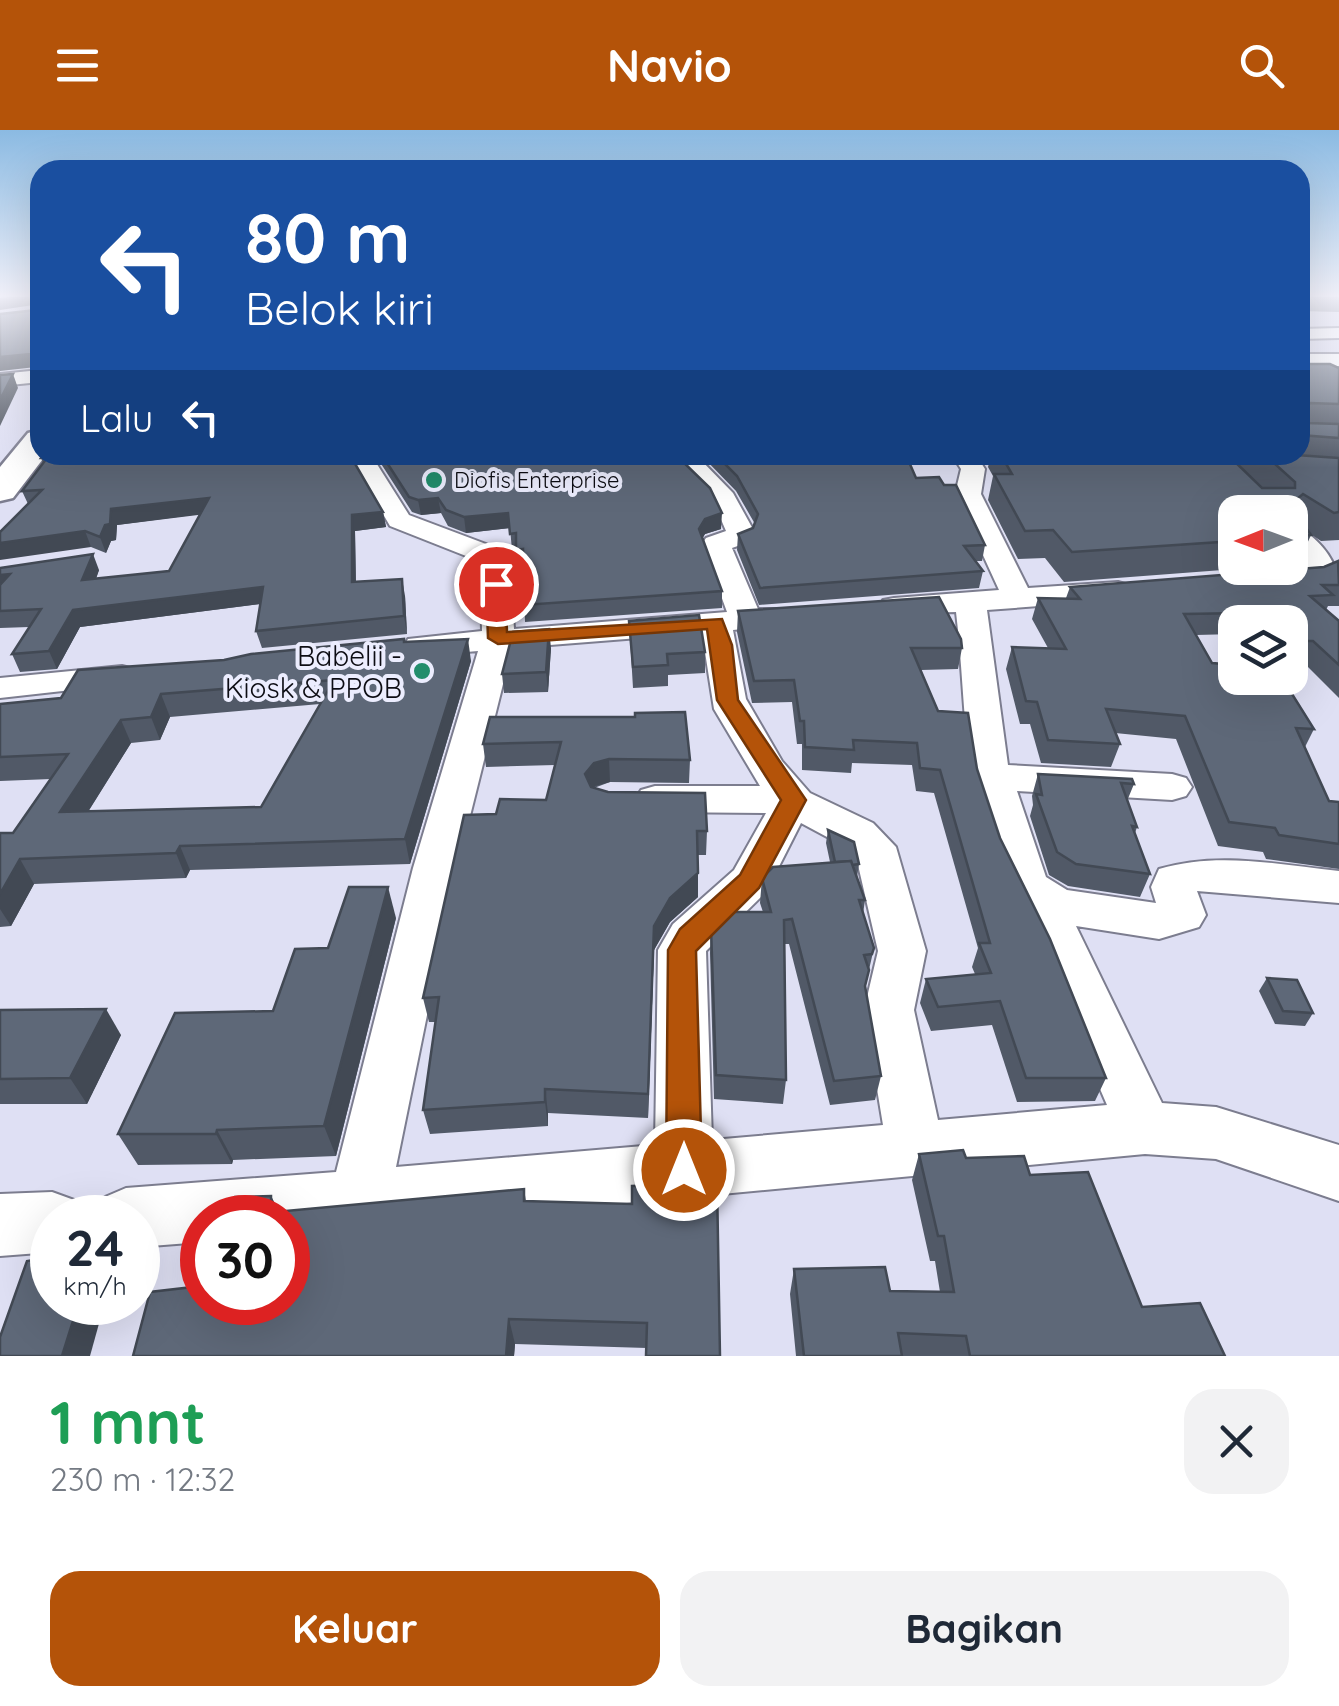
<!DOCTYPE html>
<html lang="id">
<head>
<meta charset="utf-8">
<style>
	:root { --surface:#fff; --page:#f2f2f3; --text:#1f2937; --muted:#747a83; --accent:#b45309 }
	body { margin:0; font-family:Quicksand,sans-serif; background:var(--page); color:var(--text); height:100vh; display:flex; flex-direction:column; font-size:38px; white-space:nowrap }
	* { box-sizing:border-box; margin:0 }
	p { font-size:32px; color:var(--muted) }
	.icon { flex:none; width:55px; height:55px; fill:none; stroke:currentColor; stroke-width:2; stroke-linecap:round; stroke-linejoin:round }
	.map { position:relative; height:1226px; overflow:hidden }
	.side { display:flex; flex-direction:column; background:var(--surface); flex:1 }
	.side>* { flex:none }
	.top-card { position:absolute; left:30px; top:30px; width:1280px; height:305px; border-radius:30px; box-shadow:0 10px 40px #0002; background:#1a4fa0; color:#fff; overflow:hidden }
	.needle { width:65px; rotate:269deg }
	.controls { position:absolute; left:1218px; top:365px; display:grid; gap:20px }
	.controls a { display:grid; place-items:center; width:90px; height:90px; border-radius:20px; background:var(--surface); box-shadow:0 10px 40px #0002; font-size:50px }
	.speed { position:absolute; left:30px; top:1065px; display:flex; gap:20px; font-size:50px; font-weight:700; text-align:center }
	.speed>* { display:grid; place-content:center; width:130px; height:130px; border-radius:50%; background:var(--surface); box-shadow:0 10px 40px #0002; line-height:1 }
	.speed small { font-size:25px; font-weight:400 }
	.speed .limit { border:15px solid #d22; background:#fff; color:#111 }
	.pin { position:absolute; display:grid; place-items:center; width:85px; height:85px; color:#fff; margin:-42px; border:5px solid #fff; border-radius:50%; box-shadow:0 2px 10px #0007 }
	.me { position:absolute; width:110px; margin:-55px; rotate:0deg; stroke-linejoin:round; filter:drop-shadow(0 0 8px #0008) }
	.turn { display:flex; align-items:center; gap:35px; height:210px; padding:0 50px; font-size:45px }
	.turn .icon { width:130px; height:130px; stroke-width:2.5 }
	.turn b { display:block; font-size:70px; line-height:85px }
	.then { display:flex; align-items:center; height:95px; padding:0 50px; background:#0003; gap:20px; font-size:38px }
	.round { display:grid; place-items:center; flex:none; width:105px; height:105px; border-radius:30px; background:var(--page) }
	.head { display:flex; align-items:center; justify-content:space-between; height:170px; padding:0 50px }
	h1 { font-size:60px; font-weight:700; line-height:75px; color:#1e9e55 }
	.cta { display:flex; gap:20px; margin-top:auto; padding:20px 50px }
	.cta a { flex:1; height:115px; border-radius:30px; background:var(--accent); color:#fff; font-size:40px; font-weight:700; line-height:115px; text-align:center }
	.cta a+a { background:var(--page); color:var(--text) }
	header { display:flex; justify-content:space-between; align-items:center; height:130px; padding:0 50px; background:var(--accent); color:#fff; font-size:45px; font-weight:700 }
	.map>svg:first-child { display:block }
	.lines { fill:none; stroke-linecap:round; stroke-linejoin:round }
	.minor-casing { stroke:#7c7d8f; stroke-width:4 }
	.highway-casing { stroke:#7c7d8f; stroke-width:5 }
	.minor { fill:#fff; fill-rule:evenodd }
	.highway { fill:#fff; fill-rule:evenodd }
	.wall { fill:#515967; fill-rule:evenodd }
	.shaded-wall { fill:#424954 }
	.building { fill:#5e6878; stroke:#424954; stroke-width:2.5; fill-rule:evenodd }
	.route { fill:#b45309; stroke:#753606; stroke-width:2.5 }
	.poi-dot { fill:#228d6c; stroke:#ecedfe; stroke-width:4 }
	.labels { text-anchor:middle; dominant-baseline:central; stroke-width:8; stroke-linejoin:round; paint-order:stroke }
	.far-poi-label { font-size:22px; fill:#0d0d14; stroke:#ecedfe; text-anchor:start }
	.poi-label { font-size:28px; fill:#0d0d14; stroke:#ecedfe; text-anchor:end }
</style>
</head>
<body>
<header><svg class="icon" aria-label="menu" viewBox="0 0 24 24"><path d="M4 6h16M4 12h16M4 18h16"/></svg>Navio<svg class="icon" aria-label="search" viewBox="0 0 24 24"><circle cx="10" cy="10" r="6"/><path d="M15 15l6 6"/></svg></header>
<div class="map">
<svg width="1339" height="1226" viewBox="0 0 1339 1226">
	<rect width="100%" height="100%" fill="#dfe0f4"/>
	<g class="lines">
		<defs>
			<g id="minor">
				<path d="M1339,198V208L1300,209V199Z"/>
				<rect x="1300" y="224" width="39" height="12"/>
				<path d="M40,240V252L0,256V244Z"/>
				<path d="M672,325H696L733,363L754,401L749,412L732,418L758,479H800L805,486L800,493L733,500L746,569L782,631L810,663L873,693L896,717L926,821L914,880L938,990L1107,975L1020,774C1002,762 971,655 969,630C963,581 962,531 956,482L883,484L879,477L883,470L894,468L999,460L955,364L961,339L952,325H976L985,339L981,364L1028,458L1118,452L1129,455L1133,461L1129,467L1118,470L987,480L1008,635L1172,644L1186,648L1192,657L1186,666L1172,670L1017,661L1046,747L1067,760L1156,773L1151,757L1159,739C1219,721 1278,735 1339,741V773L1197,761L1206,785L1199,797L1159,809L1076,796L1162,973L1216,977L1339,1015V1071L1216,1029L1145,1024L288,1105V1088H202V1112L138,1117V1088H96L105,1067L126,1058L336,1042L413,738L478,521L420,526L408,523L404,516L408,509L482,501L481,454L476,436L466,426L390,396L355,336L359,331H375L409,385L486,414L500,428L511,454L514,499L727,482L702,414L706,408L726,401L713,371L681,341ZM702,503L714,579L760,656H655L641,660L635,669L641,678L655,682L766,683L734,740L673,794L658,820L655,1015L396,1037L457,738L512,518ZM801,693L855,722L878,821L864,880L883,995L712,1010L706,821L766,762Z"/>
				<path d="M1290,395C1308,399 1329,420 1335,438L1324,451L1273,459L1263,456L1258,450L1263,444L1306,436L1290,418Z"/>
				<path d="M122,536L134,539L139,546L134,553L0,568V548Z"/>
				<path d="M52,1062L74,1070L81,1088H52V1122L0,1126V1064Z"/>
			</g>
			<path id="highway" d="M40,300V325H46L13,368L0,371V337L28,303Z"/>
		</defs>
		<!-- minor casing -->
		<use href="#minor" class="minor-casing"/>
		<!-- highway casing -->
		<use href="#highway" class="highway-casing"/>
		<!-- minor -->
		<use href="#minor" class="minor"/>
		<!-- highway -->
		<use href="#highway" class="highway"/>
	</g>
	<!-- wall -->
	<g class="wall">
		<path d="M1300,167H1339V182L1300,181Z"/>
		<path d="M1300,232L1303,234L1339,238V410L1321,411L1309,403L1311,405L1298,434H1290V382H1235V438H1249L1064,452L1045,428L1018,429L988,370L993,346L988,337L991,325H1300Z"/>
		<path d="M43,325H676L721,399L705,404L702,409L722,461V478L525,492L523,436H518L516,419L512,420L510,398L466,403L448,396L441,383L421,385L412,382L378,329L368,325L354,332L383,382L386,397L355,401L356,452L405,466L407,504L262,518L256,501L260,474L80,497L57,539L20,542L12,524L29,497L0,498V438L99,440L96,449L169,441L200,384L117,395L116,410L111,411L106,423L91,417L28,374L22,361L43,333L41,328Z"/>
		<path d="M701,325H906L916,348L985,415L982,431H976L983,441L979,458L759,475L737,420L738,404L753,398L755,394L736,361Z"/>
		<path d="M1339,432V476H1328L1326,480L1339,491V568L1303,532H1290V492H1235V504L1196,505L1212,533L1314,599L1305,617L1329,671L1339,672V739L1266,729L1263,722L1218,716L1176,609L1115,603L1120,614L1111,637L1041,633L1030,594H1020L1006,539L1012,517L1048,518L1032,489L1038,468H1066L1070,457L1324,437Z"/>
		<path d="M738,481L962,518L958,539L921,540L938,581L977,639L1000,708L1106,948L1095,971L1017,972L992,895L931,901L920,873L926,849L975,844L972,837L978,818L934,663L916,661L912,635L852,633L851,643L802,640V614H797L792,572L752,573L737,502Z"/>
		<path d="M629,491L705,522V543L668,545V556L633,558Z"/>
		<path d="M405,512L471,531L410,734L190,740L186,748L34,754L11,796L0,797V703H13L51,649L0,651V574L61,568L224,530ZM320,574L261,677L88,682L131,613L160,610L170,587Z"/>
		<path d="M551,518L548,562L504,563L502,544Z"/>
		<path d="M490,587L690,630L689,653L610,652L594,658L707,701L706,725H698V767L670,792L654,820L648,988L548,983V996L430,1004L423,980L435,892H429L423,868L496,684L546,670L555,635L486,637L483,614Z"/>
		<path d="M1038,644L1134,654L1127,671L1137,697L1135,703L1150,744L1140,767L1068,756L1049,745L1030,686L1033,675L1032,666Z"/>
		<path d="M828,700L859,734L857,747L865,770L863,784L874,818L865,857L881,946L875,970L830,975L789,814H785L786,950L783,974L714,969L710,823L711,798L763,782L760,773L762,748L830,732L826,713Z"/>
		<path d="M396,788L336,1026L233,1030L232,1034L138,1035L118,1004L273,881L328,818Z"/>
		<path d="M1267,848L1313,883L1305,896L1275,894L1259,861Z"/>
		<path d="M0,880L121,905L87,974H0Z"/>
		<path d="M919,1024L966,1028L1030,1045L1142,1177L1225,1226H796L790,1164L794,1139L890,1161L940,1162L935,1131H930L912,1050Z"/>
		<path d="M717,1053L647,1218L515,1214L514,1226H133L202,1172L228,1088L271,1066L279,1082L524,1059L526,1071L632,1074Z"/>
	</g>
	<!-- shaded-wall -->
	<g class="shaded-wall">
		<path d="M8,167H37L40,174L0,180V168Z"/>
		<path d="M40,213V232L36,237L0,241V227Z"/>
		<path d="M13,244L18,258L0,296V270Z"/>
		<path d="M349,325H368L353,333Z"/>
		<path d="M209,368L214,383L117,395L116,410L111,411L106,423L100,407L111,379Z"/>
		<path d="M438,368L441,383L421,385L418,370Z"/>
		<path d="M383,382L386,397L355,401L356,469L352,452V385Z"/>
		<path d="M508,383L510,398L466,403L464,387Z"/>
		<path d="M722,383L721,399L705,404L698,415L699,399L705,389Z"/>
		<path d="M85,401L91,417L0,430V413Z"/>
		<path d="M93,424L99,440L89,467L82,450Z"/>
		<path d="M10,444L0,463V445Z"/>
		<path d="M402,449L405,466L407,504L404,486Z"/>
		<path d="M263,457L268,473L80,497L57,539L49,521L73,480Z"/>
		<path d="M549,499L551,518L548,562L546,542Z"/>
		<path d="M468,509L471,531L410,734L405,709Z"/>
		<path d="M161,564L170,587L160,610L151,587Z"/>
		<path d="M121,590L131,613L72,707L60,682Z"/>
		<path d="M609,629L610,652L595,656L587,667L585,644L594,633Z"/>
		<path d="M180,716L190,740L186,748L176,723Z"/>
		<path d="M20,729L34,754L11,796L0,779V764Z"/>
		<path d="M698,743V767L670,792L654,820L648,988V964L654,796L670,768Z"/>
		<path d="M388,757L396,788L336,1026L324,996Z"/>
		<path d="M106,879L121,905L87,974L70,948Z"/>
		<path d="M545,959L548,983V996L545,972Z"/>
		<path d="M217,1000L233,1030L232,1034L216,1004Z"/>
		<path d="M271,1066L282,1088L271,1078Z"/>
		<path d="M79,1172H105L90,1226H62Z"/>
		<path d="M509,1189L515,1214L514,1226H506Z"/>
	</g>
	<!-- building -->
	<g class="building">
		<path d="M36,167H40V213L31,224L0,227V184L36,180L39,176Z"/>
		<path d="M1300,232L1303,234H1330L1339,238V274L1310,273L1306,277L1307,293L1339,294V308L1300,305Z"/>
		<path d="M13,244L0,270V245Z"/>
		<path d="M43,325H350L383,382L352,385V452L402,449L404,486L256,501L263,457L73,480L49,521L12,524L41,479L0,481V455L10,444L0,445V438L93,424L82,450L169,441L209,368L111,379L110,394L105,395L100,407L85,401L0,413V402L42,360L22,361L47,328H41Z"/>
		<path d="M382,325H676L710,358L722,383L705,389L699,399L722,461L524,475L523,419L516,420V403L510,404L508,383L464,387L446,380L438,368L418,370L409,367Z"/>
		<path d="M716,325H906L916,348L939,347L944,355H956L985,415L964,416L983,441L760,458L738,404L753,398L758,384L737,346Z"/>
		<path d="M1001,325H1228L1262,358H1295V352L1265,325H1296L1339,328V382L1334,383L1303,364L1298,368V382H1295L1311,405L1290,407V382H1235V411L1072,422L1053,400L1025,401L994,344H1012Z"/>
		<path d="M1338,431L1339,455H1322L1333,465L1310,466L1339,491V535L1313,511H1290V492H1250L1245,483L1184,484L1212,533L1235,535V548H1282L1314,599L1296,598L1329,671L1339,672V714L1279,705L1275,698L1229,692L1185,586L1106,579L1120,614L1048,610L1037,572L1026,571L1012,517L1066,519L1038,468L1080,469L1070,457L1324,437Z"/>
		<path d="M939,467L961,509L962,518H911L938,581L968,583L977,639L1000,708L1050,809L1106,948H1026L1000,871L938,877L926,849L991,843L979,813H990L940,640L920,638L917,613L853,610L854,620L805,617L804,591H800L794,550L754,551L738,481Z"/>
		<path d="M699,485L705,522L667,524L668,535L633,537L629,491Z"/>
		<path d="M549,499L546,542L502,544L513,502Z"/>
		<path d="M404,509V512L468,509L405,709L180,716L176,723L20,729L0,764V703H13L68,624L0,627V574L61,568L78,540L224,530L251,524ZM334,550L261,677L60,682L121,590L151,587L161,564Z"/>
		<path d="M685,582L690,630L609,629L594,633L585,644L591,657L608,662L705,663L707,701H697L698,743L670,768L654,796L648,964L545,959V972L423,980L439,867L423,868L464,685L496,684L500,669L546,670L561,612L483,614L490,587H635V583Z"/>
		<path d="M1038,644L1132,649L1134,654L1121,653L1137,697L1132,696L1150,744L1076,734L1057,722L1036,664L1042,665Z"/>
		<path d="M828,700L854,712L859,734L852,735L851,731L835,732Z"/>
		<path d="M851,731L865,770H859L874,818L872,824L864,825L869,840L865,856L881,946L834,951L792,789L784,790L786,950L716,945L711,798L728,782H771L762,748L773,737Z"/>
		<path d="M349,757H388L324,996L217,1000L216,1004H118L175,883L273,881L295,819L328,818Z"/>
		<path d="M1267,848L1297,850L1313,883L1283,881Z"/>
		<path d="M106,879L70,948L0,949V880Z"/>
		<path d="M963,1020L966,1028L1024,1026L1030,1045L1088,1042L1142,1177L1200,1173L1225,1226H970L966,1206L898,1203L902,1226H804L794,1139L885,1137L890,1161L954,1162L944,1106H938L919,1024Z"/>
		<path d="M717,1053L720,1226H646L647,1193L509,1189L506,1226H133L150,1162L202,1156V1172H288V1088H228L235,1067L271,1066V1078L275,1082L524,1059V1071L632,1074V1056Z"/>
		<path d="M52,1127V1172H79L62,1226H0V1207L27,1131Z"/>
	</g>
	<!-- sky -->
	<linearGradient id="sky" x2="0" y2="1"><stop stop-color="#8bbae2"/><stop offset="0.49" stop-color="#f1f1fa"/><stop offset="1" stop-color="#f1f1fa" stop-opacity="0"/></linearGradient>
	<rect width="1339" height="338" fill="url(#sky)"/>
	<!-- route -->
	<path class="route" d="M496,449L505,454L507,502L722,489L732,515L738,570L806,670L759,758L696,821L702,1040L697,1052L684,1057L671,1052L666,1040L668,820L680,799L740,745L781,670L717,570L707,499L498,514L488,508L486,454Z"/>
	<!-- markers -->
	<g class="poi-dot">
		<circle cx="434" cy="350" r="10"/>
		<circle cx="422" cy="541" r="10"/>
	</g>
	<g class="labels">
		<!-- far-poi labels -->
		<g class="far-poi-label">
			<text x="454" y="350">Diofis Enterprise</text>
		</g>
		<!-- poi labels -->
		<g class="poi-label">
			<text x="402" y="525">Babelii -<tspan x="402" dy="32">Kiosk &amp; PPOB</tspan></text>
		</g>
	</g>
</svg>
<div class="controls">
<a><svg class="needle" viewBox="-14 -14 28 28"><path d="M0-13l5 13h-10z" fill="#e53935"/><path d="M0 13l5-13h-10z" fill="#747a83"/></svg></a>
<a><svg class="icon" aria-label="layers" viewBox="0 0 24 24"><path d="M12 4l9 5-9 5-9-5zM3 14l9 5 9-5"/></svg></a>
</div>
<div class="speed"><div>24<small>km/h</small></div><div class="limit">30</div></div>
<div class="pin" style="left:496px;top:454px;background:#d93025"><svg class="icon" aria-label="arrive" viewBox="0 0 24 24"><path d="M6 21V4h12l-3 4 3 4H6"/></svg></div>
<svg class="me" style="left:684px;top:1040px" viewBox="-20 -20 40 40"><circle r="17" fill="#b45309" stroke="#fff" stroke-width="3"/><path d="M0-11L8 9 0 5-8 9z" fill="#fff"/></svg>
<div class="top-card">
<div class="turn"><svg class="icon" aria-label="left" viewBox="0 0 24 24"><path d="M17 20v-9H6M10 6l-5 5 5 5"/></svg><div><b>80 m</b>Belok kiri</div></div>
<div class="then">Lalu<svg class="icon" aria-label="left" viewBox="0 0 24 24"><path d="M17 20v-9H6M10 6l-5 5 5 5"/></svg></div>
</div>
</div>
<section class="side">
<div class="head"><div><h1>1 mnt</h1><p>230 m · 12:32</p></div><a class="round"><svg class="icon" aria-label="close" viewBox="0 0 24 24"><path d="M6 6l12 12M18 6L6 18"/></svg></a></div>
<div class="cta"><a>Keluar</a><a>Bagikan</a></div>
</section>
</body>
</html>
